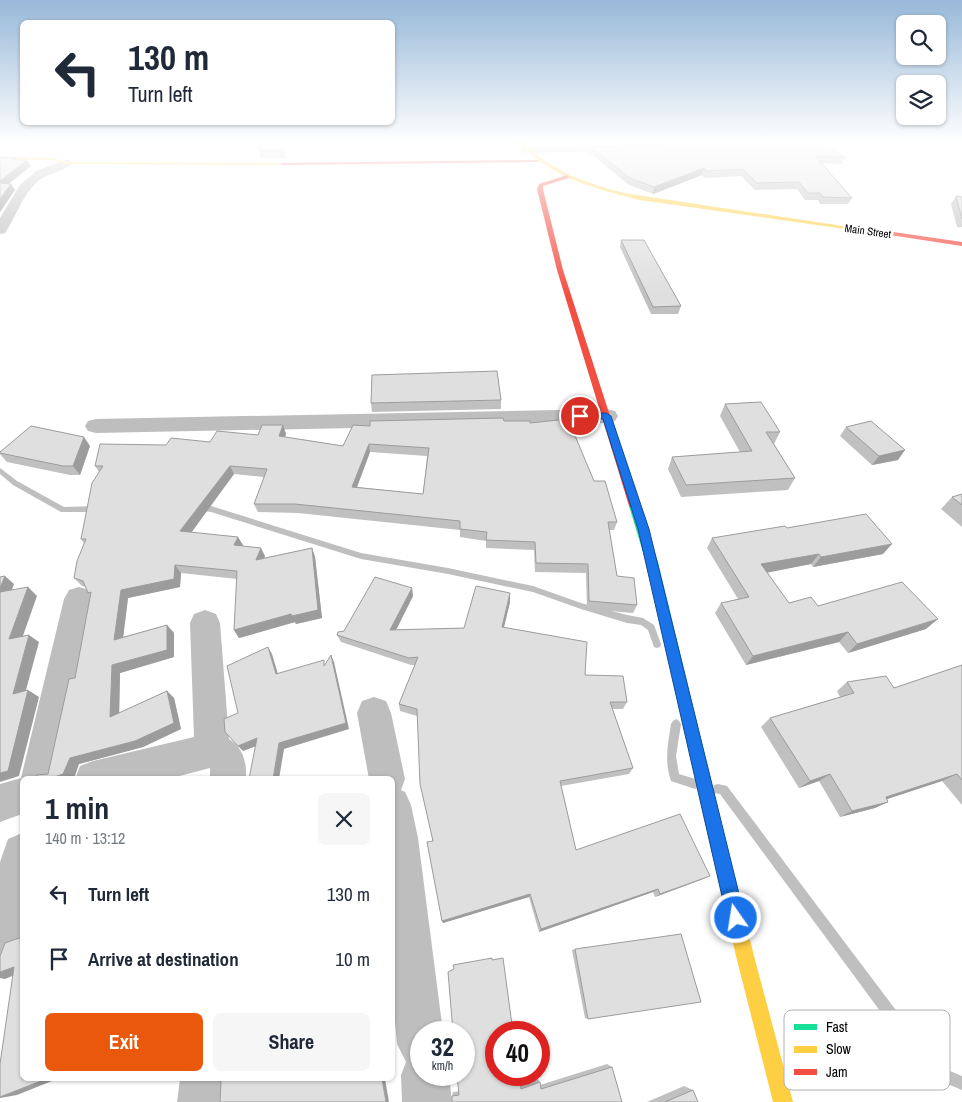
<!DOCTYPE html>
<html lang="en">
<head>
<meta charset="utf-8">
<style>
	:root { --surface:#fff; --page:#f6f6f7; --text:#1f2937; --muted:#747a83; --accent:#ea580c }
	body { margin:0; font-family:"Archivo Narrow",sans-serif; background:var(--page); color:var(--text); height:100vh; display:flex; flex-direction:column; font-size:19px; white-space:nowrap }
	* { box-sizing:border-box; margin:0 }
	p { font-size:16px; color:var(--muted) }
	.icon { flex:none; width:28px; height:28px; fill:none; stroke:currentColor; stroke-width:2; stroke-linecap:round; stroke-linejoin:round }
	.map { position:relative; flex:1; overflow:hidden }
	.details { position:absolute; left:20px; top:776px; width:375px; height:305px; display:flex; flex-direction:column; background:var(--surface); border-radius:8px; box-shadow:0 1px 4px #0004 }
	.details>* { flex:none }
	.guide { position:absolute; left:20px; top:20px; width:375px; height:105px; border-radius:8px; box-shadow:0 1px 4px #0004; background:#fff; color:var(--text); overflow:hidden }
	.fabs { position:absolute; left:896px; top:15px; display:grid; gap:10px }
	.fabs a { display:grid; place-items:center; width:50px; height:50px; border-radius:8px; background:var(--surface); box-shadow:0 1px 4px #0004; font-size:25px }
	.speed { position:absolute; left:410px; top:1021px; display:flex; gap:10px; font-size:25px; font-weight:700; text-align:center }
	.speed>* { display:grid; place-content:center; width:65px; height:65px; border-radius:50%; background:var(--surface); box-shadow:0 1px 4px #0004; line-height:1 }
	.speed small { font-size:12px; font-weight:400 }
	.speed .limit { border:8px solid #d22; background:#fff; color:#111 }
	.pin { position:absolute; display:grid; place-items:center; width:42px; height:42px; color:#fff; margin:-21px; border:2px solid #fff; border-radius:50%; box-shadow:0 1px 5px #0007 }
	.me { position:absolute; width:55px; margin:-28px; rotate:347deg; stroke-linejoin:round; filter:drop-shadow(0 0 4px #0008) }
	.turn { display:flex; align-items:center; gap:18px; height:105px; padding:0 25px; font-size:22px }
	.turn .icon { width:65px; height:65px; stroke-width:2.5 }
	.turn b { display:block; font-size:35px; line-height:42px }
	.round { display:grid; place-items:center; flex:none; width:52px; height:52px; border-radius:8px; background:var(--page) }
	.head { display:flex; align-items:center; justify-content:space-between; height:85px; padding:0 25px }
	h1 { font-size:30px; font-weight:700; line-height:38px }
	.action { display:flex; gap:10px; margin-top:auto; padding:10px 25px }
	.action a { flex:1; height:58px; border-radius:8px; background:var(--accent); color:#fff; font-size:20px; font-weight:700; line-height:58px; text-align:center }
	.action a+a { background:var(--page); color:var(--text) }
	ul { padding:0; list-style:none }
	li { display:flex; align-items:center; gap:15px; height:65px; padding:0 25px }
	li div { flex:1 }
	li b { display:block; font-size:19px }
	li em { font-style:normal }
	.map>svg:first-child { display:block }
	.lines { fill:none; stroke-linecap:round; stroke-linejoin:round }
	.stream { fill:#bfbfbf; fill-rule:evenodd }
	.street { fill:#bebebe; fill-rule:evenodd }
	.fast { fill:#16e098; fill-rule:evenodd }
	.slow { fill:#ffcf43; fill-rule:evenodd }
	.jam { fill:#f24e42; fill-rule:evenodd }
	.wall { fill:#c0c0c0; fill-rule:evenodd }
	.shaded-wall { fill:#9c9c9c }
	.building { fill:#dfdfdf; stroke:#9c9c9c; fill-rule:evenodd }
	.route { fill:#1a73e8; stroke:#114b97 }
	.labels { text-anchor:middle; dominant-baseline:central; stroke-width:5; stroke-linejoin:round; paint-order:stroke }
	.far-street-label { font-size:11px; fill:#000; stroke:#fff }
	.key { fill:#fff; stroke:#b2b2b2; stroke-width:1 }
	.key-label { font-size:14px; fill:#000 }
</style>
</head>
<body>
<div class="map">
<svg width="962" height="1102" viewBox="0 0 962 1102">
	<rect width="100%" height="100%" fill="#fff"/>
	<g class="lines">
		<!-- stream -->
		<g class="stream">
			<path d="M0,468L17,481L64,507L96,506L100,509L96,512H61L13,485L0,474Z"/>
			<path d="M200,505L211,506L361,553L448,568L533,586L581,603L627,615L643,618L654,625L661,644L660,647L657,648L654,647L648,630L641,625L627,623L581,609L533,592L448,574L361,559L211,512L198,510L196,508Z"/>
			<path d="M676,719L679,721L681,724L676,756L679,774L699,780L700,784L699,788L695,789L671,781C664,761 668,744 671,724L673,721Z"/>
			<path d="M718,784L727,786L938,1066L962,1076V1090L928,1076L720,794L714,793L713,789L714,785Z"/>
		</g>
		<!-- street -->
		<g class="street">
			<path d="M656,142H668L670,145L660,150L525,153L519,150L525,147L657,144Z"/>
			<path d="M67,159L73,163C66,171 46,173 36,183C22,196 16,217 5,233L0,234V218L20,185L36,171Z"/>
			<path d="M607,409L615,411L618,416L615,421L607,423L96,433L88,431L85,426L88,421L96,419Z"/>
			<path d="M79,587L89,590L94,599L57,779H22V814L0,822V784L21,778L64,599L69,590Z"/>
			<path d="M205,610L216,614L220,623L229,739C243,747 247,763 246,779H210V768L168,779H75L80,766L93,761L194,737L190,623L194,614Z"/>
			<path d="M374,697L386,701L391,713L405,779L401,790L405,792L411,805L418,838L443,1032H421V1075H449L452,1102H402L401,1075L406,1062L397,1044L392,988V779H369L357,713L362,701Z"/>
			<path d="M22,833V946L15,965L0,972V862L8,839Z"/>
			<path d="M180,1079H228L227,1102H177Z"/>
		</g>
		<!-- fast -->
		<path class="fast" d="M634,502L639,506L658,562L722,826L720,832L714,834L708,832L706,826L646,562L629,506Z"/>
		<!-- slow -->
		<g class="slow">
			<path d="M518,142H523C551,171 586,183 624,193L869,230L866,232L639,200C594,188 550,178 518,142Z"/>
			<path d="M0,157L52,158L67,162L282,163L284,164L282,165L67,164L52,160L0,159Z"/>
			<path d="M714,818L720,820L722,826L754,956L793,1102H773L736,956L706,826L708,820Z"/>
		</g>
		<!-- jam -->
		<g class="jam">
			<path d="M537,160L539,162L282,165L280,164L282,163Z"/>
			<path d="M567,175L569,178L543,186V189L563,270L639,506L634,510L629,506L557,270L537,189L539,184Z"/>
			<path d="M866,228L962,242V246L864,231L863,230Z"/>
		</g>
	</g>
	<!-- wall -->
	<g class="wall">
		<path d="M283,142L286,158H260L259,151Z"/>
		<path d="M552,142H630L553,144Z"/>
		<path d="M590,147L845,157L842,164L821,163L852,198L848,204H820L818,200H805L797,189L755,190L741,176L705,178L702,175L653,194L629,185L590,153Z"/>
		<path d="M956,196L962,197V227H957L951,204Z"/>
		<path d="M621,240L681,306L678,314H651L620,247Z"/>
		<path d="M501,400V409L372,412L371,403Z"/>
		<path d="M725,404L780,432L774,444L795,478L788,490L681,497L668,469L672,457L740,452L720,416Z"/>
		<path d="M504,421L530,423L594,481L617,522L614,530H609L617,576L637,605L633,613L587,609L586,573L535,572L534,550L486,548V541L460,537V530L298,513L258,512L254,504L264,477L234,474L191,532L243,545L242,546L265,556L264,558L312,548L315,557L322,618L296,624L295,622L239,638L234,630L237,579L181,573L180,587L128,598L123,637L167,625L174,633V657L120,673L119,713L167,691L174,698L181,729L143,747L79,764L48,774L75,678L91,596L88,593L86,587L82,586L74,578L84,543L81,539L99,472L95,466L166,445L210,442L258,435L283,425L286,434L285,437L343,446L370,426ZM370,452L427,456L423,494L357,487Z"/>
		<path d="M846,427L898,460L872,465L840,436Z"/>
		<path d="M90,446L80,475H70L7,462L0,454V452Z"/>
		<path d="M962,494V527L941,509L952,497Z"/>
		<path d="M787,528L883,554L813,567L811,564L767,572L789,603L818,606L926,629L848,653L839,642L746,665L715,613L721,603L738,599L707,548L712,538Z"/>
		<path d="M412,588L413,596L396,630L464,628L510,593V602L504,627L585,675L627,702L623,709H612L633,768L629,774L561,786L576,850L703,879L655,897L653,892L539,932L529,897L443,923L442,921L417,716L400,711L399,704L415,665H411L341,642L337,635Z"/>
		<path d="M962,665V805L942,781L887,799L888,802L875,808L840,817L819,781L799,788L761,727L770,718L840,697L837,691L847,682L894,688Z"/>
		<path d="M575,949L588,1019L585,1018L572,950Z"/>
		<path d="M607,1064L612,1067L622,1102L452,1096L453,1092L521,1085L537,1078L540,1082V1085Z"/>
		<path d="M684,1086L693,1090L698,1102H647Z"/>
	</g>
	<!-- shaded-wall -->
	<g class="shaded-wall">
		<path d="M27,160L31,166L1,190L0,188V181Z"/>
		<path d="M704,168L702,175L653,194L654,187Z"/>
		<path d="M11,184L15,190L0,212V199Z"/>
		<path d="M283,425L286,434L282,445L279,436Z"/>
		<path d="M84,437L90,446L80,475L73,466Z"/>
		<path d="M369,444L370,452L354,495L352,487Z"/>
		<path d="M905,450L898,460L872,465L879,456Z"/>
		<path d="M230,466L234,474L186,540L180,531Z"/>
		<path d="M238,537L243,545L238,554L234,545Z"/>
		<path d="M892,544L883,554L813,567L821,557Z"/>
		<path d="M261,548L265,556L260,568L256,560Z"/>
		<path d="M312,548L315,557L322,618L296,624L295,622L239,638L234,630Z"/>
		<path d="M819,554L811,564L755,575L761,564Z"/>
		<path d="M175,565L181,573L180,587L128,598L122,647L114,640L121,590Z"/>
		<path d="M5,576L14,584L8,600L0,593V588Z"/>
		<path d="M28,587L37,596L19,647L9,639Z"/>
		<path d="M412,588L413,596L392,638L390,630Z"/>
		<path d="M510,593V602L502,635V627Z"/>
		<path d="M938,619L926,629L848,653L857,644Z"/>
		<path d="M167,625L174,633V657L120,673L119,723L110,717L112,665Z"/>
		<path d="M848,632L839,642L746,665L753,656Z"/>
		<path d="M29,635L39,642L23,701L13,694Z"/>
		<path d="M268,647L272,654L280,681L276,674Z"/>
		<path d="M331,655L334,662L349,729L284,749L279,779H273L279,743Z"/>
		<path d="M28,690L39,697L19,776L0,782V773Z"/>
		<path d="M167,691L174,698L181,729L143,747L79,764L74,779H49L70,758Z"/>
		<path d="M257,738L262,744L243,751L238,746Z"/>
		<path d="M830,774L819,781L799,788L810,781Z"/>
		<path d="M957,774L942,781L872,804L886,797Z"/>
		<path d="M888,802L875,808L840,817L852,811Z"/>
		<path d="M710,876L703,879L655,897L660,894Z"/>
		<path d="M658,889L653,892L539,932L541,929Z"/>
		<path d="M530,894L529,897L443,923L442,921Z"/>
		<path d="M14,967L22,972L5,979L0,978V972Z"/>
		<path d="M46,1079H57L17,1095L0,1098V1097Z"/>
		<path d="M382,1079H385L389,1102H386Z"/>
	</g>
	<!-- building -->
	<g class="building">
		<path d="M258,142H282L284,151H259Z"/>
		<path d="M669,142H822L845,157L815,156L852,198L823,197L820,193H808L799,182L757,183L743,169L707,171L704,168L654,187L630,178L590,147L661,146Z"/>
		<path d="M0,157L16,158L13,160H27L0,181Z"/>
		<path d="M0,183L11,184L0,199Z"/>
		<path d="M956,196L962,197V219Z"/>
		<path d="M621,240H644L681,306L653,307Z"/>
		<path d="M497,371L501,400L371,403L372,375Z"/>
		<path d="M761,402L780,432H766L795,478L686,485L672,457L752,451L725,404Z"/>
		<path d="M503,418L504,421H530V423L568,419L594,481H605L617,522H608L617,576L634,578L637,605L589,601L588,564L536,563L535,542L486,540L487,532L460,529V521L295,504H254L267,469L230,466L180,531L238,537L234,545L261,548L256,560L312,548L318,610L292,616L291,614L234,630L237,571L175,565L174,579L121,590L114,640L167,625V650L112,665L110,717L167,691L174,723L135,741L70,758L63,774L49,779H36L37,775L48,774L69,679L75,678L91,592L88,593L83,581L74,578L77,561L86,539H81L92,483L103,466H95L100,444L166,445L171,438L210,442L217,431L258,435L262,425H283L279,436L343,446L353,425L370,426V421ZM369,444L429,448L423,494L352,487Z"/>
		<path d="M871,421L905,450L879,456L846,427Z"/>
		<path d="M31,426L84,437L73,466H63L0,453V452Z"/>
		<path d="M962,494V505L952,497Z"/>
		<path d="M866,514L892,544L821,557L819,554L761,564L789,603L811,597L818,606L902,582L938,619L857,644L848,632L753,656L721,603L749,597L712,538L785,526L787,528Z"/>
		<path d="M5,576L0,588V577Z"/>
		<path d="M375,577L412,588L390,630L464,628L476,586L510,593L502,627L587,642L585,675L623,676L627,702H610L633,768L560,781L576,850L680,814L710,876L660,894L658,889L541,929L530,894L442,921L427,842L433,841L420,784L417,709L399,704L418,657L409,658L337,635L338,632L344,631Z"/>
		<path d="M28,587L9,639L29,635L13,694L28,690L8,771L0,773V592Z"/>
		<path d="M268,647L276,674L324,660V666L331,655L346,723L279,743L273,779H249L257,738L238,746L225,732L224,719L238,713L227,666Z"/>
		<path d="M962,665V780L957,774L886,797L888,802L852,811L830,774L810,781L770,718L854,693L847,682L886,676L894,688Z"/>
		<path d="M681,934L701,1002L588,1019L575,949Z"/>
		<path d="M22,937V1079H46L0,1097V1064L14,967L0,972V956L5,943Z"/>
		<path d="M492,958V960L503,958L513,1032H496V1075H519L521,1089L540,1082L541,1089L612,1067L622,1102H452V1096L459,1095L457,1075H464V1032H453L448,972L454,969L453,965Z"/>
		<path d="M205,1079H382L386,1102H220L221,1082L219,1080H205Z"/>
		<path d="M693,1090L698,1102H665Z"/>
	</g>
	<!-- sky -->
	<linearGradient id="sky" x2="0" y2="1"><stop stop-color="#97b8d8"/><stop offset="0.48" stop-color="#fff"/><stop offset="1" stop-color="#fff" stop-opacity="0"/></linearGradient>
	<rect width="962" height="296" fill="url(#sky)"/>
	<!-- route -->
	<path class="route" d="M580,413H606L611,416L649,529L745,918L742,925L736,927L730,925L727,918L638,529L603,419L576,418L575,416Z"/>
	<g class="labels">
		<!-- far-street labels -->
		<g class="far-street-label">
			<text transform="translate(868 231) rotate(8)">Main Street</text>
		</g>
	</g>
	<!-- legend -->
	<rect x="784" y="1010" width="166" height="80" rx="8" class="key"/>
	<rect x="794" y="1024" width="23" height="6" fill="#16e098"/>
	<rect x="794" y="1046" width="23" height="7" fill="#ffcf43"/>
	<rect x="794" y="1069" width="23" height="6" fill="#f24e42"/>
	<g class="key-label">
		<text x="826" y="1032">Fast</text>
		<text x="826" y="1054">Slow</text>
		<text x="826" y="1077">Jam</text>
	</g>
</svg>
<div class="fabs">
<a><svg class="icon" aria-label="search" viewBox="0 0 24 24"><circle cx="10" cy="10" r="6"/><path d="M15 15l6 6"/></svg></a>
<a><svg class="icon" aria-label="layers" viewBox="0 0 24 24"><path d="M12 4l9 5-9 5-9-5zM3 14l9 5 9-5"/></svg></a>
</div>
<div class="speed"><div>32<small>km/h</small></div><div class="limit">40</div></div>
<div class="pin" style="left:580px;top:416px;background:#d93025"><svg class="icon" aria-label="arrive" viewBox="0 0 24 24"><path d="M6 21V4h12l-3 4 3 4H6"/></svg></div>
<svg class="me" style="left:736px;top:918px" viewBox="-20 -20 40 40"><circle r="17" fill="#1a73e8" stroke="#fff" stroke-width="3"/><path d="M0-11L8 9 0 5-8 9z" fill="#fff"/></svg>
<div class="guide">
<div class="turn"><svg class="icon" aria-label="left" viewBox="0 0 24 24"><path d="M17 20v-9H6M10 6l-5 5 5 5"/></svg><div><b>130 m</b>Turn left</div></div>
</div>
<section class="details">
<div class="head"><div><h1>1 min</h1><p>140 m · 13:12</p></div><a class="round"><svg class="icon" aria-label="close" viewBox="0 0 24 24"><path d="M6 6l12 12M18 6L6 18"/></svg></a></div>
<ul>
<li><svg class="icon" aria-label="left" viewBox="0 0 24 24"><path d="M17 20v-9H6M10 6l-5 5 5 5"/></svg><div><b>Turn left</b></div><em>130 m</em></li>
<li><svg class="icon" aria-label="arrive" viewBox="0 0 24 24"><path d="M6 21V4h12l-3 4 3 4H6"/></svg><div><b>Arrive at destination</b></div><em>10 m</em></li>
</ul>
<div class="action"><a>Exit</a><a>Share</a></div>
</section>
</div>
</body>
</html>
